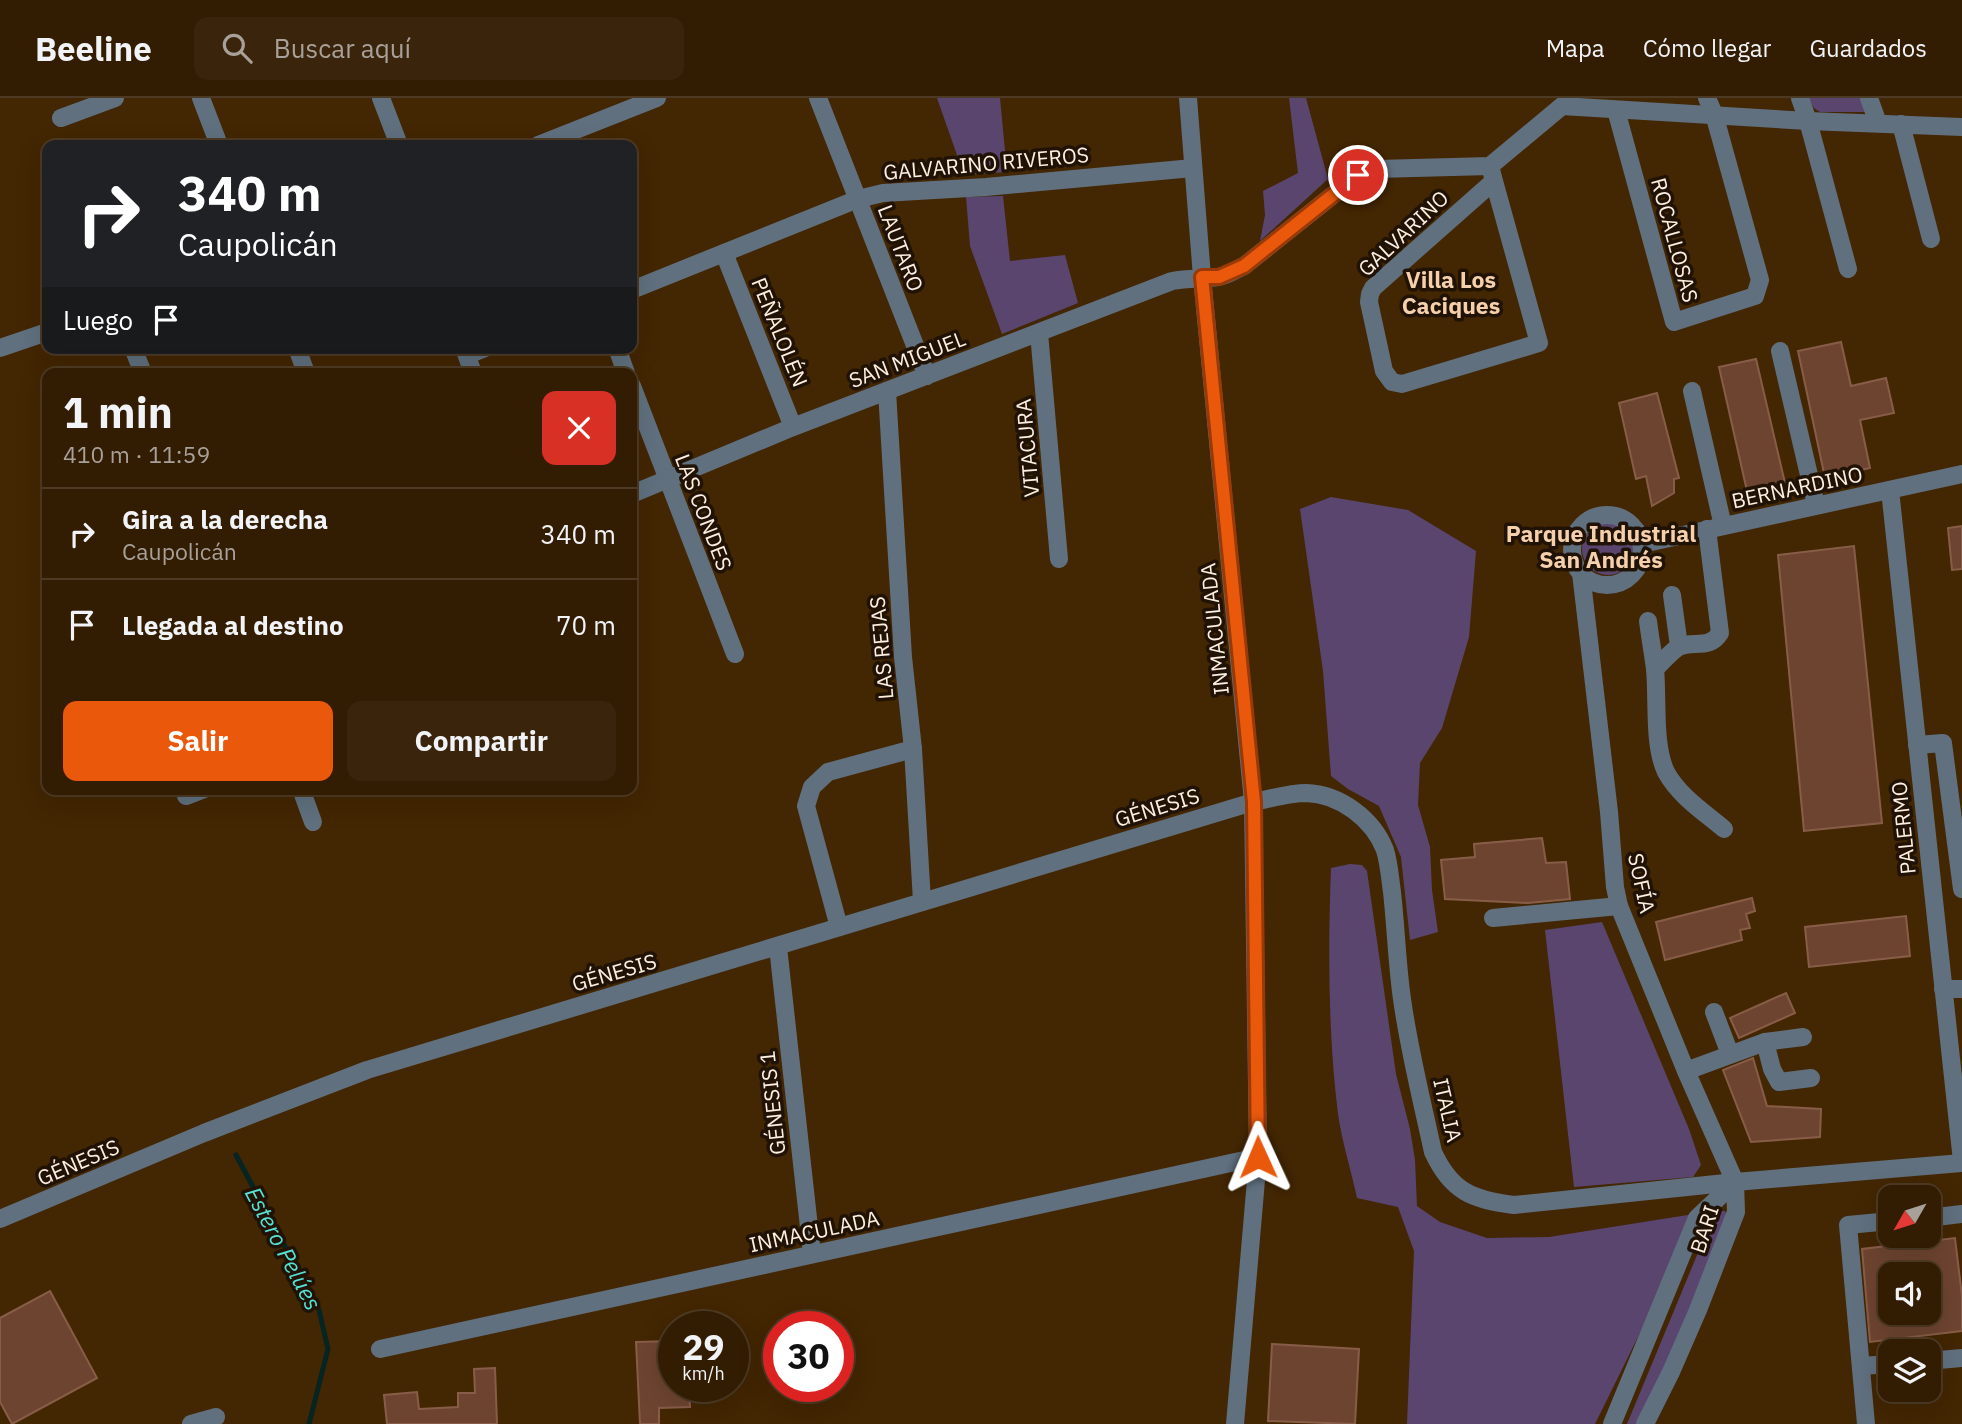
<!DOCTYPE html>
<html lang="es">
<head>
<meta charset="utf-8">
<style>
	:root { --surface:#321c02; --page:#3a250c; --text:#f1f3f6; --muted:#a8a199; --line:#4d3a24; --accent:#ea580c }
	body { margin:0; font-family:"IBM Plex Sans",sans-serif; background:var(--page); color:var(--text); height:100vh; display:flex; flex-direction:column; font-size:26px; white-space:nowrap }
	* { box-sizing:border-box; margin:0 }
	p { font-size:23px; color:var(--muted) }
	.icon { flex:none; width:38px; height:38px; fill:none; stroke:currentColor; stroke-width:2; stroke-linecap:round; stroke-linejoin:round }
	.map { position:relative; flex:1; overflow:hidden }
	.drawer { position:absolute; left:42px; top:270px; width:595px; height:427px; display:flex; flex-direction:column; background:var(--surface); border-radius:14px; box-shadow:0 7px 28px #0002,0 0 0 2px var(--line) }
	.drawer>* { flex:none }
	.hud { position:absolute; left:42px; top:42px; width:595px; height:214px; border-radius:14px; box-shadow:0 7px 28px #0002,0 0 0 2px var(--line); background:#202124; color:#fff; overflow:hidden }
	.needle { width:46px; rotate:231deg }
	.buttons { position:absolute; left:1878px; top:1087px; display:grid; gap:14px }
	.buttons a { display:grid; place-items:center; width:63px; height:63px; border-radius:14px; background:var(--surface); box-shadow:0 7px 28px #0002,0 0 0 2px var(--line); font-size:35px }
	.speed { position:absolute; left:658px; top:1213px; display:flex; gap:14px; font-size:35px; font-weight:700; text-align:center }
	.speed>* { display:grid; place-content:center; width:91px; height:91px; border-radius:50%; background:var(--surface); box-shadow:0 7px 28px #0002,0 0 0 2px var(--line); line-height:1 }
	.speed small { font-size:18px; font-weight:400 }
	.speed .limit { border:10px solid #d22; background:#fff; color:#111 }
	.pin { position:absolute; display:grid; place-items:center; width:60px; height:60px; color:#fff; margin:-30px; border:4px solid #fff; border-radius:50%; box-shadow:0 2px 7px #0007 }
	.me { position:absolute; width:77px; margin:-38px; rotate:359deg; stroke-linejoin:round; filter:drop-shadow(0 0 5px #0008) }
	.turn { display:flex; align-items:center; gap:24px; height:147px; padding:0 21px; font-size:32px }
	.turn .icon { width:91px; height:91px; stroke-width:2.5 }
	.turn b { display:block; font-size:49px; line-height:60px }
	.then { display:flex; align-items:center; height:66px; padding:0 21px; background:#0003; gap:14px; font-size:26px }
	.round { display:grid; place-items:center; flex:none; width:74px; height:74px; border-radius:14px; background:var(--page) }
	.head { display:flex; align-items:center; justify-content:space-between; height:119px; padding:0 21px }
	h1 { font-size:42px; font-weight:800; line-height:52px }
	.cta { display:flex; gap:14px; margin-top:auto; padding:14px 21px }
	.cta a { flex:1; height:80px; border-radius:14px; background:var(--accent); color:#fff; font-size:28px; font-weight:800; line-height:80px; text-align:center }
	.cta a+a { background:var(--page); color:var(--text) }
	ul { padding:0; list-style:none }
	li { display:flex; align-items:center; gap:21px; height:91px; padding:0 21px; border-top:2px solid var(--line) }
	li div { flex:1 }
	li b { display:block; font-size:26px }
	li em { font-style:normal }
	header { display:flex; align-items:center; gap:42px; box-sizing:border-box; height:98px; padding:0 35px; background:var(--surface); border-bottom:2px solid var(--line) }
	header strong { font-size:33px }
	nav { display:flex; gap:38px; margin-inline-start:auto; font-size:24px }
	.search { width:490px; height:63px; background:var(--page); display:flex; align-items:center; gap:18px; box-sizing:border-box; padding:0 24px; border-radius:14px; color:var(--muted); font-size:26px }
	.map>svg:first-child { display:block }
	.green { fill:#5a456f }
	.lines { fill:none; stroke-linecap:round; stroke-linejoin:round }
	.stream { stroke:#062422; stroke-width:5 }
	.building { fill:#6d4430; stroke:#885d48; stroke-width:2; fill-rule:evenodd }
	.minor { stroke:#60707e; stroke-width:18 }
	.route-casing { stroke:#983908; stroke-width:18 }
	.route { stroke:#ea580c; stroke-width:12 }
	.labels { text-anchor:middle; dominant-baseline:central; stroke-width:7; stroke-linejoin:round; paint-order:stroke }
	.street-label { font-size:21px; fill:#feefe0; stroke:#201306 }
	.neighbourhood-label { font-size:23px; font-weight:bold; fill:#f5d0ab; stroke:#201306 }
	.water-label { font-size:23px; font-style:italic; fill:#56e1d4; stroke:#201306 }
</style>
</head>
<body>
<header>
<strong>Beeline</strong>
<div class="search"><svg class="icon" aria-label="search" viewBox="0 0 24 24"><circle cx="10" cy="10" r="6"/><path d="M15 15l6 6"/></svg>Buscar aquí</div>
<nav><a>Mapa</a><a>Cómo llegar</a><a>Guardados</a></nav>
</header>
<div class="map">
<svg width="1962" height="1326" viewBox="0 0 1962 1326">
	<rect width="100%" height="100%" fill="#432602"/>
	<!-- green -->
	<g class="green">
		<path d="M937,0H1000L1007,74L964,77Z"/>
		<path d="M1289,0H1306L1328,81L1260,143L1265,117L1263,93L1298,75Z"/>
		<path d="M1807,0H1864L1865,14H1820L1814,10Z"/>
		<path d="M1003,98L1010,163L1065,157L1078,205L1002,236L970,148L966,99Z"/>
		<path d="M1331,399L1408,412L1476,453L1469,539L1442,630L1420,665L1418,707L1430,749L1432,792L1438,834L1410,842L1401,759L1379,708L1348,691L1331,678L1323,573L1300,411Z"/>
		<circle cx="1608" cy="451" r="26"/>
		<path d="M1350,766L1362,767L1367,773L1396,976L1410,1031L1415,1062L1417,1108L1440,1124L1487,1140L1549,1139L1694,1116L1674,1166L1595,1326H1407L1414,1153L1398,1109L1357,1100C1351,1072 1342,1044 1338,1016C1328,936 1328,850 1331,770Z"/>
		<path d="M1602,824L1689,1031L1701,1067L1693,1079L1574,1089L1545,832Z"/>
		<path d="M1722,1113H1725L1728,1120L1647,1326H1627L1712,1121Z"/>
	</g>
	<g class="lines">
		<!-- stream -->
		<path class="stream" d="M236,1057L319,1212L328,1251L309,1326"/>
	</g>
	<!-- building -->
	<g class="building">
		<path d="M1841,244L1851,288L1886,280L1894,315L1860,322L1870,370L1825,380L1798,253Z"/>
		<path d="M1756,261L1785,385L1747,393L1719,269Z"/>
		<path d="M1657,295L1679,380L1674,381V395L1652,408L1646,378L1636,381L1619,305Z"/>
		<path d="M1962,428V471L1952,472L1948,430Z"/>
		<path d="M1854,448L1882,725L1804,733L1778,457Z"/>
		<path d="M1542,740L1546,765L1566,764L1570,801L1528,805L1445,801L1441,762L1475,759L1474,746Z"/>
		<path d="M1752,800L1755,813L1746,816L1750,830L1740,832L1742,842L1665,862L1656,824Z"/>
		<path d="M1906,818L1910,858L1809,869L1805,829Z"/>
		<path d="M1786,895L1795,915L1739,940L1730,920Z"/>
		<path d="M1753,960L1767,1008L1821,1011L1820,1039L1751,1044L1723,972Z"/>
		<path d="M1955,1140L1962,1198V1233L1870,1244L1862,1151ZM1890,1176H1928V1214H1890Z"/>
		<path d="M50,1193L97,1280L12,1326L0,1304V1220Z"/>
		<path d="M674,1243V1288H689L690,1309L659,1310V1326H640L636,1244Z"/>
		<path d="M1272,1246L1359,1251L1355,1326L1268,1323Z"/>
		<path d="M495,1270L497,1326H387L384,1297L417,1294L419,1311L458,1309V1295H475L474,1271Z"/>
	</g>
	<g class="lines">
		<!-- minor -->
		<g class="minor">
			<path d="M201,0L219,47"/>
			<path d="M381,0L399,47"/>
			<path d="M818,0L927,278"/>
			<path d="M1188,0L1202,179L1253,704L1258,1059L1235,1326"/>
			<path d="M1800,0L1808,23L1848,171"/>
			<path d="M1869,0L1878,25"/>
			<path d="M1616,12L1674,224L1755,198L1760,182L1714,16L1707,0"/>
			<path d="M61,20L115,0"/>
			<path d="M1901,26L1931,141"/>
			<path d="M538,47L657,0"/>
			<path d="M1490,68L1494,83L1539,245L1402,286L1392,284L1384,273L1369,204L1370,196L1373,190L1494,83"/>
			<path d="M724,155L793,329"/>
			<path d="M632,192L858,101L883,95L986,89L1193,70"/>
			<path d="M1039,235L1059,461"/>
			<path d="M0,250L47,234"/>
			<path d="M133,250L143,275"/>
			<path d="M297,250L306,275"/>
			<path d="M464,250L473,275"/>
			<path d="M617,250L626,275"/>
			<path d="M1780,253L1816,407"/>
			<path d="M467,257L485,250"/>
			<path d="M632,288L735,556"/>
			<path d="M887,293L903,559L913,651L922,803"/>
			<path d="M1692,293L1723,428"/>
			<path d="M1890,392L1962,1063"/>
			<path d="M632,396L793,329L1172,183C1188,180 1202,181 1218,179C1227,178 1235,172 1244,168L1358,77L1367,73L1377,71L1490,68L1562,8L1808,23L1962,29"/>
			<circle cx="1607" cy="452" r="35"/>
			<path d="M1642,446L1962,376"/>
			<path d="M1581,475L1609,714L1615,789L1619,808L1686,973L1735,1084L1736,1114L1698,1212L1671,1274L1645,1326"/>
			<path d="M1672,497L1679,548"/>
			<path d="M1648,523C1650,539 1653,555 1655,571C1658,601 1653,647 1666,674C1679,698 1704,714 1724,731"/>
			<path d="M1655,571C1662,564 1669,556 1677,550C1691,541 1709,553 1720,535L1707,431"/>
			<path d="M1917,647L1943,645L1962,791"/>
			<path d="M301,691L313,724"/>
			<path d="M186,698L204,691"/>
			<path d="M1493,820L1619,808"/>
			<path d="M839,829L806,708L812,689L828,674L913,651"/>
			<path d="M778,849L812,1156"/>
			<path d="M1943,891H1962"/>
			<path d="M1714,914L1730,956"/>
			<path d="M1765,944L1772,971L1779,984L1811,980"/>
			<path d="M1686,973L1765,944L1803,939"/>
			<path d="M1928,1120L1962,1116"/>
			<path d="M0,1121L204,1035L367,972L1253,704C1270,701 1289,695 1306,695C1340,696 1373,721 1385,752C1389,765 1390,780 1392,794C1396,830 1397,866 1402,901C1409,952 1422,1003 1433,1054C1451,1093 1472,1102 1514,1107L1735,1084L1962,1065"/>
			<path d="M380,1251L1258,1059"/>
			<path d="M1928,1263L1962,1260"/>
			<path d="M1861,1268L1890,1266"/>
			<path d="M191,1326L216,1319"/>
			<path d="M1612,1326L1697,1120L1735,1084"/>
			<path d="M1866,1326L1848,1127L1890,1123"/>
		</g>
	</g>
	<g class="lines">
		<defs>
			<path id="route" d="M1258,1059L1254,704L1202,179H1219L1244,168L1358,77"/>
		</defs>
		<!-- route casing -->
		<use href="#route" class="route-casing"/>
		<!-- route -->
		<use href="#route" class="route"/>
	</g>
	<g class="labels">
		<!-- street labels -->
		<g class="street-label">
			<text transform="translate(986 65) rotate(-5)">GALVARINO RIVEROS</text>
			<text transform="translate(1403 135) rotate(-43)">GALVARINO</text>
			<text transform="translate(1675 142) rotate(75)">ROCALLOSAS</text>
			<text transform="translate(901 150) rotate(69)">LAUTARO</text>
			<text transform="translate(780 234) rotate(68)">PEÑALOLÉN</text>
			<text transform="translate(907 261) rotate(-21)">SAN MIGUEL</text>
			<text transform="translate(1027 350) rotate(-95)">VITACURA</text>
			<text transform="translate(1797 389) rotate(-12)">BERNARDINO</text>
			<text transform="translate(704 414) rotate(69)">LAS CONDES</text>
			<text transform="translate(1214 531) rotate(-96)">INMACULADA</text>
			<text transform="translate(881 550) rotate(-95)">LAS REJAS</text>
			<text transform="translate(1157 709) rotate(-17)">GÉNESIS</text>
			<text transform="translate(1903 730) rotate(-96)">PALERMO</text>
			<text transform="translate(1642 785) rotate(78)">SOFÍA</text>
			<text transform="translate(614 874) rotate(-16)">GÉNESIS</text>
			<text transform="translate(772 1005) rotate(-96)">GÉNESIS 1</text>
			<text transform="translate(1448 1012) rotate(77)">ITALIA</text>
			<text transform="translate(78 1064) rotate(-23)">GÉNESIS</text>
			<text transform="translate(1704 1131) rotate(-72)">BARI</text>
			<text transform="translate(814 1133) rotate(-12)">INMACULADA</text>
		</g>
		<!-- neighbourhood labels -->
		<g class="neighbourhood-label">
			<text x="1451" y="181">Villa Los<tspan x="1451" dy="26">Caciques</tspan></text>
			<text x="1601" y="435">Parque Industrial<tspan x="1601" dy="26">San Andrés</tspan></text>
		</g>
		<!-- water labels -->
		<g class="water-label">
			<text transform="translate(284 1150) rotate(62)">Estero Pelúes</text>
		</g>
	</g>
</svg>
<div class="buttons">
<a><svg class="needle" viewBox="-14 -14 28 28"><path d="M0-13l5 13h-10z" fill="#e53935"/><path d="M0 13l5-13h-10z" fill="#a8a199"/></svg></a>
<a><svg class="icon" aria-label="sound" viewBox="0 0 24 24"><path d="M4 9h4l5-4v14l-5-4H4zM17 9q2 3 0 6"/></svg></a>
<a><svg class="icon" aria-label="layers" viewBox="0 0 24 24"><path d="M12 4l9 5-9 5-9-5zM3 14l9 5 9-5"/></svg></a>
</div>
<div class="speed"><div>29<small>km/h</small></div><div class="limit">30</div></div>
<div class="pin" style="left:1358px;top:77px;background:#d93025"><svg class="icon" aria-label="arrive" viewBox="0 0 24 24"><path d="M6 21V4h12l-3 4 3 4H6"/></svg></div>
<svg class="me" style="left:1258px;top:1059px" viewBox="-20 -20 40 40"><path d="M0-17L14 15 0 8-14 15z" fill="#ea580c" stroke="#fff" stroke-width="4"/></svg>
<div class="hud">
<div class="turn"><svg class="icon" aria-label="right" viewBox="0 0 24 24"><path d="M7 20v-9h11M14 6l5 5-5 5"/></svg><div><b>340 m</b>Caupolicán</div></div>
<div class="then">Luego<svg class="icon" aria-label="arrive" viewBox="0 0 24 24"><path d="M6 21V4h12l-3 4 3 4H6"/></svg></div>
</div>
<section class="drawer">
<div class="head"><div><h1>1 min</h1><p>410 m · 11:59</p></div><a class="round" style="background:#d93025;color:#fff"><svg class="icon" aria-label="close" viewBox="0 0 24 24"><path d="M6 6l12 12M18 6L6 18"/></svg></a></div>
<ul>
<li><svg class="icon" aria-label="right" viewBox="0 0 24 24"><path d="M7 20v-9h11M14 6l5 5-5 5"/></svg><div><b>Gira a la derecha</b><p>Caupolicán</p></div><em>340 m</em></li>
<li><svg class="icon" aria-label="arrive" viewBox="0 0 24 24"><path d="M6 21V4h12l-3 4 3 4H6"/></svg><div><b>Llegada al destino</b></div><em>70 m</em></li>
</ul>
<div class="cta"><a>Salir</a><a>Compartir</a></div>
</section>
</div>
</body>
</html>
